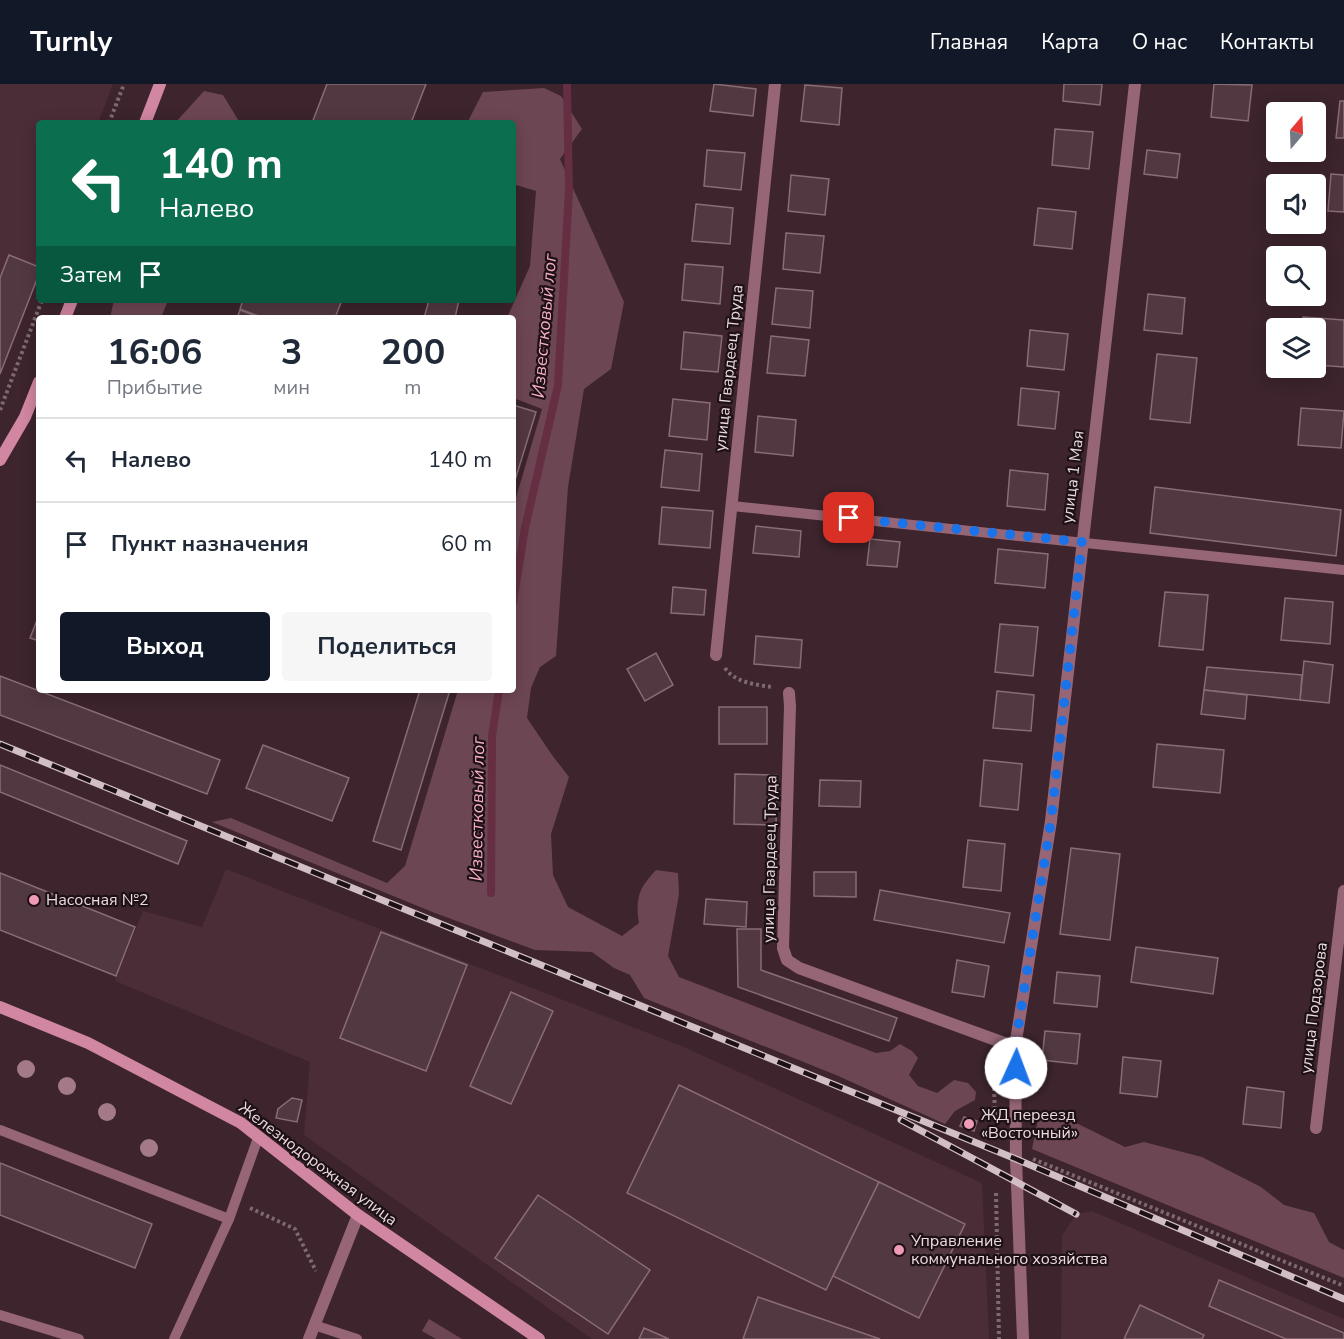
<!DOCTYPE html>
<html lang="ru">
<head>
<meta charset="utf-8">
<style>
	:root { --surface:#fff; --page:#f6f6f7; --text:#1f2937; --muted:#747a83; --line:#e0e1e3; --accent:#111827 }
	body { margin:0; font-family:"Nunito Sans",sans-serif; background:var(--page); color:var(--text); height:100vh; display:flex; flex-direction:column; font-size:22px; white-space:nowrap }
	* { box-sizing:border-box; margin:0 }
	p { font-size:20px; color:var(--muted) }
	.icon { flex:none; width:33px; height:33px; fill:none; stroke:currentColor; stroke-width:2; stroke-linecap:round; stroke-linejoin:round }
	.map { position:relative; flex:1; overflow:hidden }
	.sheet { position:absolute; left:36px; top:231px; width:480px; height:378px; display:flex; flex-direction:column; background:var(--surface); border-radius:6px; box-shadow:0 3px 15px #0003 }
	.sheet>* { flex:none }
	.guide { position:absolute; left:36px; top:36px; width:480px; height:183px; border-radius:6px; box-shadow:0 3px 15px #0003; background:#0b6e4f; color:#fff; overflow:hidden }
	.needle { width:39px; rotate:19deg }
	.controls { position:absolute; left:1266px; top:18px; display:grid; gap:12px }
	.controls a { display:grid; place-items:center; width:60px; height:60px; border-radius:6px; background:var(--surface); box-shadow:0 3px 15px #0003; font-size:30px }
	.pin { position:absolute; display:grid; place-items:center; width:51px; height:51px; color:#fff; margin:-26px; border-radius:12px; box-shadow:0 3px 9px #0006 }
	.me { position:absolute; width:66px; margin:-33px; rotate:2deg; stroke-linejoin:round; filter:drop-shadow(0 0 4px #0008) }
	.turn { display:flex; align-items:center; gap:21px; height:126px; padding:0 24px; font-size:27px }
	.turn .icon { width:78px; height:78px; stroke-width:2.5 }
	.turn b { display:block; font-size:42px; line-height:51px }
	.then { display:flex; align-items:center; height:57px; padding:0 24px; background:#0003; gap:12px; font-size:22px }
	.eta { display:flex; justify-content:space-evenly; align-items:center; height:102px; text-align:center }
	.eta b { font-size:36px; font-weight:700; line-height:42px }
	.cta { display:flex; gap:12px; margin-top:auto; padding:12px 24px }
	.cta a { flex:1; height:69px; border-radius:6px; background:var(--accent); color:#fff; font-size:24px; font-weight:700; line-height:69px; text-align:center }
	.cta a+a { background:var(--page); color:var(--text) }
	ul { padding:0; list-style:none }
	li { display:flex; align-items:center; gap:18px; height:84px; padding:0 24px; border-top:2px solid var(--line) }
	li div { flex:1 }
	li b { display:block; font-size:22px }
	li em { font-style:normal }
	header { display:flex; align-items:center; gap:36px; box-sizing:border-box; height:84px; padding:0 30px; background:var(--accent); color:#fff }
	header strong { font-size:28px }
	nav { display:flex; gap:33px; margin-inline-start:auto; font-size:21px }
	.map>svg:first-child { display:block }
	.built { fill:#4b2d37 }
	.green { fill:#6d4653 }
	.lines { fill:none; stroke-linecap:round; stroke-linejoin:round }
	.stream { stroke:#652e43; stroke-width:8 }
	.building { fill:#523841; stroke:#896c75; stroke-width:1.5 }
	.path { stroke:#7f6970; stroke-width:4; stroke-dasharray:3 3; stroke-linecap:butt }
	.lane { stroke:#966677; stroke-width:10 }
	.street { stroke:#966677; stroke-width:12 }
	.secondary { stroke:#d186a1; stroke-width:12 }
	.rail-casing { stroke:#d1bfc5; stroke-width:7 }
	.rail { stroke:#1d1115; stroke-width:4.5; stroke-dasharray:14; stroke-linecap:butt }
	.tree { fill:#a47a89 }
	.route { stroke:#1a73e8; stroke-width:10; stroke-dasharray:0 18 }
	.poi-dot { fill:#ef9ab9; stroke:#1d1115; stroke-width:2 }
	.labels { text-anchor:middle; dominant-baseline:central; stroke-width:4.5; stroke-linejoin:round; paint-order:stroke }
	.street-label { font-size:16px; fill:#ebdadf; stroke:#1d1115 }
	.poi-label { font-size:16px; fill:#ebdadf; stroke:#1d1115; text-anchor:start }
	.water-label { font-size:18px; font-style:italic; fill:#f5acc5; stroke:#1d1115 }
</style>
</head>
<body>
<header>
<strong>Turnly</strong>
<nav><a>Главная</a><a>Карта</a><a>О нас</a><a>Контакты</a></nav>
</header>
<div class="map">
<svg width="1344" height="1255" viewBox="0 0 1344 1255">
	<rect width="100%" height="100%" fill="#3d242d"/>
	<!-- built -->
	<g class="built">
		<path d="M0,0H113L98,39H39V183L0,194Z"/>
		<path d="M226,785L684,963L982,1099L989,1255H592L304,1051L310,978L115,897L143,827L202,843Z"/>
		<path d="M1092,1127L1344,1235V1255H1061L1062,1152L1076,1130Z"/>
	</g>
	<!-- green -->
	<g class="green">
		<path d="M544,4L561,12L582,45L560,75L624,218L611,285L584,305L568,403L556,572L540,583L531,604L527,634L552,671L569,693L551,750L553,791L568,823L622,852L639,839C635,814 639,804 656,786L678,789L679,810L668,872L679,893L876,969L890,967L900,960L912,967L918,974L909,991L918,1002L937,1009L954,996L968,999L976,1008L975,1016L955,1027L945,1040L836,991L644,914L630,891L614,884L592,868L535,866L435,829L212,738L231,734L387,799L405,782L458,606H513V424L542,325L516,315L513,316V234H507L530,182L536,107L513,100V39H467L483,8Z"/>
		<path d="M204,7L223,11L240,39H175Z"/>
		<path d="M114,216H168L161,234H110Z"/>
		<path d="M1039,1031L1070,1036L1125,1063L1144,1058L1202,1073L1261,1103L1284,1121L1314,1129L1329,1158L1344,1166V1194L1032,1065Z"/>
		<path d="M429,1235L462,1255H436L422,1247Z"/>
	</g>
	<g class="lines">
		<!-- stream -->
		<g class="stream">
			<path d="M513,518L525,444L558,301L569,106L567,0"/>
			<path d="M491,809L492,652L499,606"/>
		</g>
	</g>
	<!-- building -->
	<g class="building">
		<path d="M327,0H426L411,39H312Z"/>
		<path d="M714,0L756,5L753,32L710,27Z"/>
		<path d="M1064,0H1102L1100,21L1063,17Z"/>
		<path d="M1214,0L1252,1L1248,37L1211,33Z"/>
		<path d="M805,1L842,4L839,41L801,37Z"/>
		<path d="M1340,17H1344V54H1336Z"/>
		<path d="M1055,45L1093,48L1089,85L1052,81Z"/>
		<path d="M707,66L745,69L741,106L704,102Z"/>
		<path d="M1147,66L1180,70L1177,94L1144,90Z"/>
		<path d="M1331,90L1344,91V128L1328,127Z"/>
		<path d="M791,91L829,95L825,131L788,127Z"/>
		<path d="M696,120L733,124L730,160L692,157Z"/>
		<path d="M1038,124L1076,128L1072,165L1034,161Z"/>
		<path d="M786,149L824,152L820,189L783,185Z"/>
		<path d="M9,171L39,183V190L0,290V194Z"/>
		<path d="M685,180L723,183L720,220L682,216Z"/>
		<path d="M776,204L813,207L810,244L772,240Z"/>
		<path d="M1148,210L1185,214L1182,250L1144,246Z"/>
		<path d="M243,216H342L335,234H264L240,225Z"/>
		<path d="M429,216H459L455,234H424Z"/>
		<path d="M240,226L261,234H237Z"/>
		<path d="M1303,233L1344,236V283L1316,281V244H1302Z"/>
		<path d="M1030,246L1068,250L1064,286L1027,282Z"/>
		<path d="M684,248L722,252L718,288L681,285Z"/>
		<path d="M771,252L809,256L805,292L767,289Z"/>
		<path d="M1157,270L1197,274L1190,339L1150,335Z"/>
		<path d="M1021,304L1059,308L1055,345L1018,341Z"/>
		<path d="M673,315L710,319L707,356L669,352Z"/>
		<path d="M513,321L536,328L513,403Z"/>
		<path d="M1301,324L1344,327L1341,364L1298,361Z"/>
		<path d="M758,332L796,336L793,372L755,368Z"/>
		<path d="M665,366L702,370L699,407L661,403Z"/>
		<path d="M1010,386L1048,390L1045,426L1007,422Z"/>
		<path d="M1155,403L1341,426L1336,472L1150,449Z"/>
		<path d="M662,423L713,427L710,464L659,460Z"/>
		<path d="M756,442L801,447L799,473L753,469Z"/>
		<path d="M870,455L900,458L897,483L867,481Z"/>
		<path d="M998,465L1048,470L1045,504L995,499Z"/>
		<path d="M673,503L706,506L704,531L671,529Z"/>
		<path d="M1165,508L1208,511L1203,566L1159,562Z"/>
		<path d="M1285,514L1333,518L1330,560L1281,556Z"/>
		<path d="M39,531V557L30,554Z"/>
		<path d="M1000,540L1038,543L1033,592L995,588Z"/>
		<path d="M756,552L802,556L800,584L754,580Z"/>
		<path d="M656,569L673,601L645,617L627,585Z"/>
		<path d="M1304,577L1333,581L1329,619L1300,616Z"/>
		<path d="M1207,583L1302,591L1300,616L1204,606Z"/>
		<path d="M0,592L220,676L207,710L0,631Z"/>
		<path d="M420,606H450L401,766L373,757Z"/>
		<path d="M1204,606L1247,611L1245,635L1201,630Z"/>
		<path d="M997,607L1034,611L1031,647L993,644Z"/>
		<rect x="719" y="623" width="48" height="37"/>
		<path d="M1157,660L1224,666L1220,709L1153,703Z"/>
		<path d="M263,661L349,694L332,737L246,704Z"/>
		<path d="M984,676L1022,680L1018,726L980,722Z"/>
		<path d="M0,681L187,757L178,780L0,708Z"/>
		<path d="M735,690L777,691L776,741L734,740Z"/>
		<path d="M820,696L861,697L860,723L819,722Z"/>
		<path d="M968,756L1005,760L1001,807L963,803Z"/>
		<path d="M1071,764L1120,770L1110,856L1060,850Z"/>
		<path d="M814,788H856V813L814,812Z"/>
		<path d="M0,789L135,843L116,892L0,846Z"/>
		<path d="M880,806L1010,829L1004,859L874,836Z"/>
		<path d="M706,815L747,818L746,843L704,840Z"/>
		<path d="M737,845H761V886L897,934L889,957L738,903Z"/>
		<path d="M381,848L467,881L426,987L340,954Z"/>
		<path d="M1136,863L1218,874L1213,910L1131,898Z"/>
		<path d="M957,876L989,882L984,913L952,908Z"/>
		<path d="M1057,888L1100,892L1097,923L1054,919Z"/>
		<path d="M511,908L553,927L511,1020L470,1002Z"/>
		<path d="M1045,947L1080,950L1077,980L1042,976Z"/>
		<path d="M1123,973L1161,977L1157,1013L1120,1009Z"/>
		<path d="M679,1001L879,1098L826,1206L627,1109Z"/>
		<path d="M1247,1003L1284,1008L1281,1044L1243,1040Z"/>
		<path d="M292,1014L302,1016L297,1038L276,1034L278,1025Z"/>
		<path d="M964,1033L977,1037L974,1047L960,1042Z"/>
		<path d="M0,1079L152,1140L135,1184L0,1131Z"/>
		<path d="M879,1098L965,1140L919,1234L833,1192Z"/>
		<path d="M538,1111L650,1186L608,1250L495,1174Z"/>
		<path d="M1219,1196L1344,1249V1255H1286L1209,1222Z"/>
		<path d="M758,1213L880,1255H743Z"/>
		<path d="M1140,1221L1204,1251L1202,1255H1124Z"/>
		<path d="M644,1244L669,1255H639Z"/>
	</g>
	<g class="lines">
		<!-- path -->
		<g class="path">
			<path d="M109,39L124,0"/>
			<path d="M0,326L42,216"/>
			<path d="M725,584C734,598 756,601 772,603"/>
			<path d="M993,974L995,1032"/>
			<path d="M1033,1075L1344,1202"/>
			<path d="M996,1109L999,1255"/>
			<path d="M250,1124L295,1145L316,1187"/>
		</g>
		<!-- lane -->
		<g class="lane">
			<path d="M732,422L1344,486"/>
			<path d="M0,1046L229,1135"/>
			<path d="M0,1231L79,1255"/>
			<path d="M314,1241L357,1255"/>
			<path d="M174,1255L229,1135L258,1054"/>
		</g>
		<!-- street -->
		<g class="street">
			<path d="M716,571L775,0"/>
			<path d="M789,609L790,622L783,864L787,876L799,884L1015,963"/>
			<path d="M1316,1044L1344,807"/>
			<path d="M309,1255L358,1131"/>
			<path d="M1023,1255L1016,1075L1015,963L1051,737L1135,0"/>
		</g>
		<!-- secondary -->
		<g class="secondary">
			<path d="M145,39L160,0"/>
			<path d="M65,234L72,216"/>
			<path d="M0,376L25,333L39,298"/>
			<path d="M0,923L88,959L241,1039L358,1131L539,1255"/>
		</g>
		<defs>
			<g id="rail">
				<path d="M0,660L1016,1075L1344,1215"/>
				<path d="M901,1036L1076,1130"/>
			</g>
		</defs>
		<!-- rail casing -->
		<use href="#rail" class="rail-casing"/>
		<!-- rail -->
		<use href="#rail" class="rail"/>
	</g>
	<!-- trees -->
	<g class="tree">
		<circle cx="26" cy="985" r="9"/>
		<circle cx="67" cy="1002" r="9"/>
		<circle cx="107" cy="1028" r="9"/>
		<circle cx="149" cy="1064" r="9"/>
	</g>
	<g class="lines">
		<!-- route -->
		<path class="route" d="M849,434L1082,458L1051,737L1015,963L1016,984"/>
	</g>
	<!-- markers -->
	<g class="poi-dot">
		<circle cx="34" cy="816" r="6"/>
		<circle cx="969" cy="1040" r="6"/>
		<circle cx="899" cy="1166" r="6"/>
	</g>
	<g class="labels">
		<!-- street labels -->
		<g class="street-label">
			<text transform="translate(729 284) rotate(-84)">улица Гвардеец Труда</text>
			<text transform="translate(1073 393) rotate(-83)">улица 1 Мая</text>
			<text transform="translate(770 775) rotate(-89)">улица Гвардеец Труда</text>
			<text transform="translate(1314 924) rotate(-83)">улица Подзорова</text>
			<text transform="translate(318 1080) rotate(37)">Железнодорожная улица</text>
		</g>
		<!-- poi labels -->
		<g class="poi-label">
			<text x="46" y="816">Насосная №2</text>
			<text x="981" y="1031">ЖД переезд<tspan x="981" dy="18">«Восточный»</tspan></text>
			<text x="911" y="1157">Управление<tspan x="911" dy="18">коммунального хозяйства</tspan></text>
		</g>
		<!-- water labels -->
		<g class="water-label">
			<text transform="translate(544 242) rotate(-85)">Известковый лог</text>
			<text transform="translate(477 725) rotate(-89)">Известковый лог</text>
		</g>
	</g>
</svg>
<div class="controls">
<a><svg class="needle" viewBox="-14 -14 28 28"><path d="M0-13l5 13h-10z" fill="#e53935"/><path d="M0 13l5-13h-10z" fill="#747a83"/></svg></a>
<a><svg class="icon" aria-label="sound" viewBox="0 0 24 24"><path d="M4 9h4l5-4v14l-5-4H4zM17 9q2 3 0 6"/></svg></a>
<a><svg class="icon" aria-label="search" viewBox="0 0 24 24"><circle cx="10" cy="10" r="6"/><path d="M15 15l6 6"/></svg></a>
<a><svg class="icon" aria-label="layers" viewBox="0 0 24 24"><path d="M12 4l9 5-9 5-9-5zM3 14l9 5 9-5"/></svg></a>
</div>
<div class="pin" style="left:849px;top:434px;background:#d93025"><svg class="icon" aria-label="arrive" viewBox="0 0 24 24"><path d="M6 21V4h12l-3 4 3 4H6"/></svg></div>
<svg class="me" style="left:1016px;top:984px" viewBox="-20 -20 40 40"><circle r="19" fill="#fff"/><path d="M0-13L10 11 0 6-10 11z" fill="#1a73e8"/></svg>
<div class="guide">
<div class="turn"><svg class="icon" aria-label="left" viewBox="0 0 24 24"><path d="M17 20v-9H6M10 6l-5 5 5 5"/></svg><div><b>140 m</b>Налево</div></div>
<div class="then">Затем<svg class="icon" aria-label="arrive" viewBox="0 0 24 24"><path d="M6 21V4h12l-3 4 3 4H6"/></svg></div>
</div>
<section class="sheet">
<div class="eta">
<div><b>16:06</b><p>Прибытие</p></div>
<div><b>3</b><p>мин</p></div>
<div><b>200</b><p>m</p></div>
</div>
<ul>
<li><svg class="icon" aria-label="left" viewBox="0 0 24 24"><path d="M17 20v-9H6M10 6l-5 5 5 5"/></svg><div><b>Налево</b></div><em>140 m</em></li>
<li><svg class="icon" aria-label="arrive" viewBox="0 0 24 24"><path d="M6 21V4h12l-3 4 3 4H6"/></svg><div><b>Пункт назначения</b></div><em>60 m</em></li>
</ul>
<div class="cta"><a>Выход</a><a>Поделиться</a></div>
</section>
</div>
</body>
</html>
